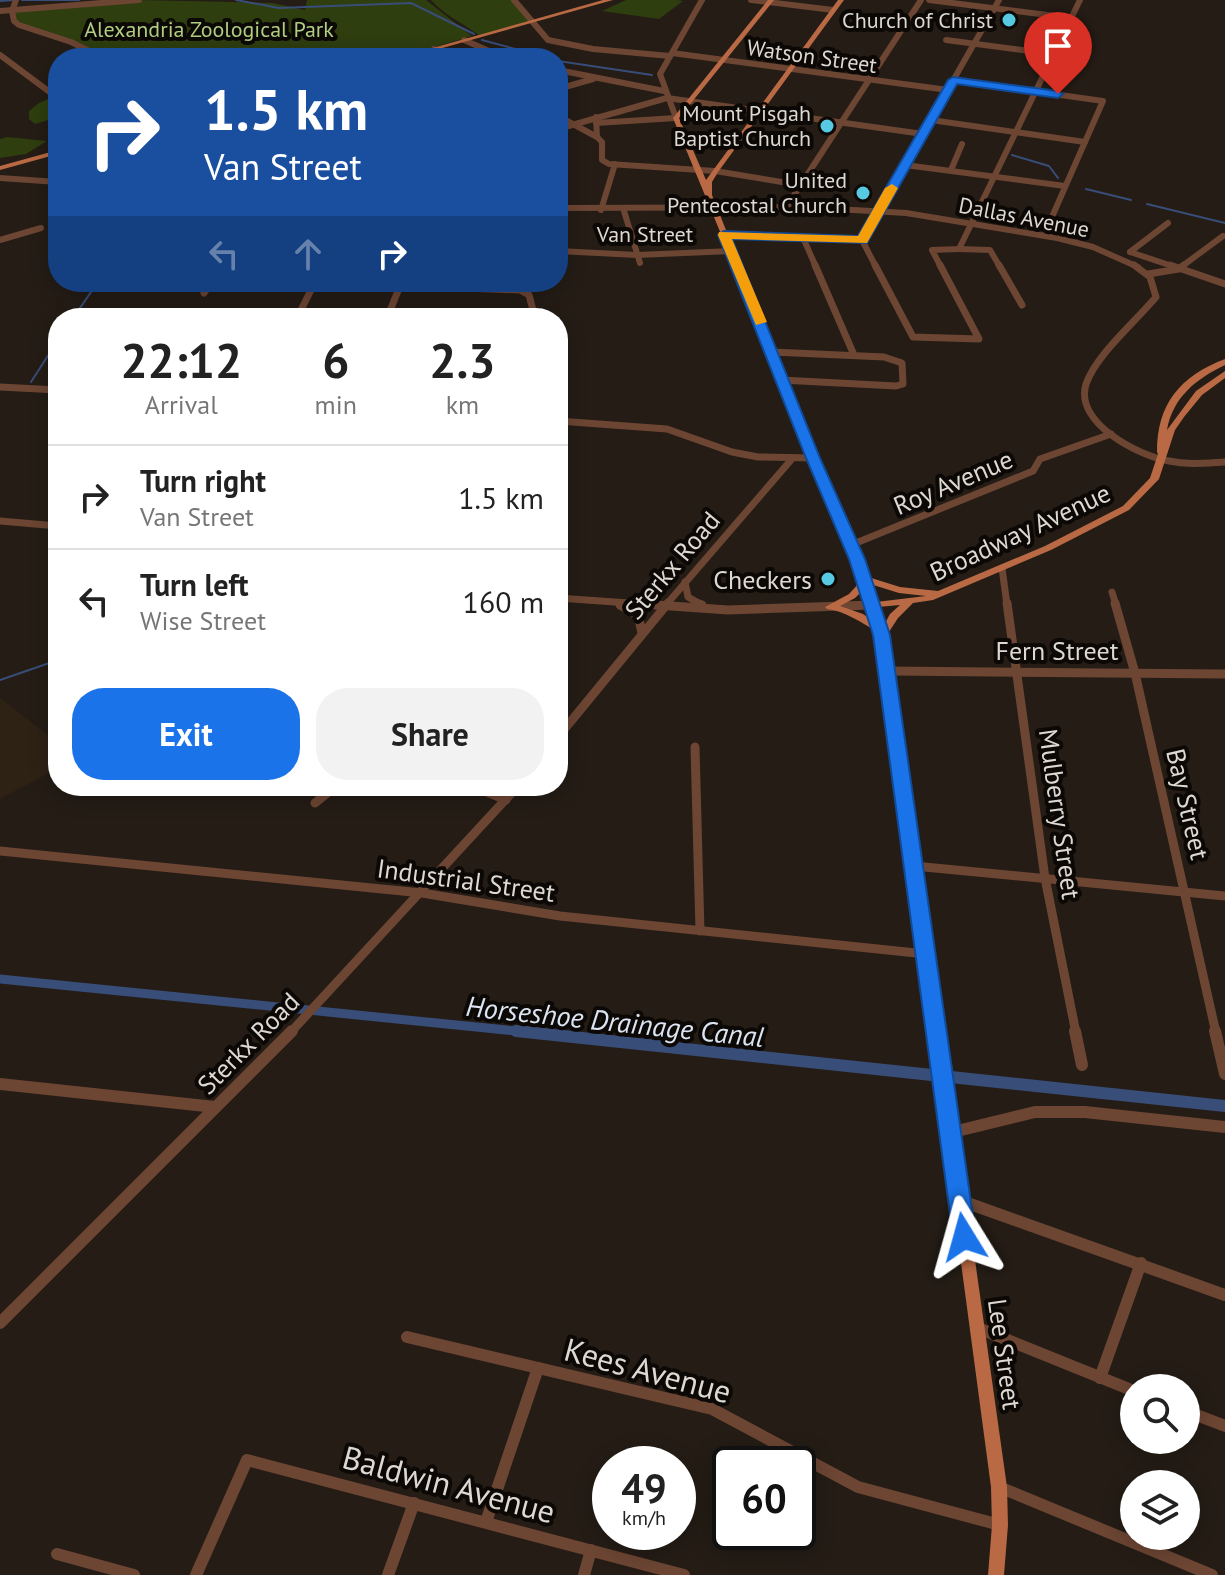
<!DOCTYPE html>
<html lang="en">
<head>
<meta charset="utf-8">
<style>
	:root { --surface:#fff; --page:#f2f2f2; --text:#222; --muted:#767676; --line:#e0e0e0; --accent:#1a73e8 }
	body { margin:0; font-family:"PT Sans",sans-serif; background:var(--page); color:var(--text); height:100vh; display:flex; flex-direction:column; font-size:30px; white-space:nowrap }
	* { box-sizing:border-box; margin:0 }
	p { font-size:26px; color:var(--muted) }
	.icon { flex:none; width:44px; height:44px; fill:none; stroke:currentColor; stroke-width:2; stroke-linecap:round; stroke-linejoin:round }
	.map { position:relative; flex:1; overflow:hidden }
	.panel { position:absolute; left:48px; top:308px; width:520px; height:488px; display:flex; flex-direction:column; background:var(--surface); border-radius:32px; box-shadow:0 4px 20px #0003 }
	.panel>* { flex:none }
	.banner { position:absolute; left:48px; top:48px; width:520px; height:244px; border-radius:32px; box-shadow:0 4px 20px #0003; background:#1a4fa0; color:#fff; overflow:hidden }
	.tools { position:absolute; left:1120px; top:1374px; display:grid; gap:16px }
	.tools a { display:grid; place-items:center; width:80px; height:80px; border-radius:50%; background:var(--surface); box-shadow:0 4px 20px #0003; font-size:40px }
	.speed { position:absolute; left:592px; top:1446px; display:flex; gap:16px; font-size:40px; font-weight:700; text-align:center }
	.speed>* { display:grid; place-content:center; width:104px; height:104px; border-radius:50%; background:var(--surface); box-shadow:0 4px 20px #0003; line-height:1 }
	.speed small { font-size:20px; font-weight:400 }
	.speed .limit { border:4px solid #111; border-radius:12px; background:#fff; color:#111 }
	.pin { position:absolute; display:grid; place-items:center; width:68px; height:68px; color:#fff; margin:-82px -34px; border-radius:50% 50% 50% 0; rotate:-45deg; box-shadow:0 0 8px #0007 }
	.pin .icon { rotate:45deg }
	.me { position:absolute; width:88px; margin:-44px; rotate:352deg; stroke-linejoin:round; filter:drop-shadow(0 0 6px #0008) }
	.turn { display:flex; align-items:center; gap:28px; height:168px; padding:0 24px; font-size:36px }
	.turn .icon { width:104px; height:104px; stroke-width:2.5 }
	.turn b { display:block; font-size:56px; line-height:68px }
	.lanes { display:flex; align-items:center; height:76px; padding:0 24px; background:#0003; justify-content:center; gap:40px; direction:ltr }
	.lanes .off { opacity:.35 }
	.eta { display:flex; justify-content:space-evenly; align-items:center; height:136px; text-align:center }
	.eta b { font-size:48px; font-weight:700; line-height:56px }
	.primary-button { display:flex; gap:16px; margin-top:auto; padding:16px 24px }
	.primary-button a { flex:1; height:92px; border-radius:32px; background:var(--accent); color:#fff; font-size:32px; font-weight:700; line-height:92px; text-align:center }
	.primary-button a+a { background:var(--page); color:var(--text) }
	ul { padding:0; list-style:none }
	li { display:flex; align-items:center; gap:24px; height:104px; padding:0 24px; border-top:2px solid var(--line) }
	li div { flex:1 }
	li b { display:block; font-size:30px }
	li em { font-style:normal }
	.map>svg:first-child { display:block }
	.built { fill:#2e2215 }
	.green { fill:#2e3e0f }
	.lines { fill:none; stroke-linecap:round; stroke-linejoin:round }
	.stream { stroke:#384d78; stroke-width:2 }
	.canal-far1 { stroke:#384d78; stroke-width:9 }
	.canal { stroke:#384d78; stroke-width:12 }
	.minor-far3 { stroke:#6c4533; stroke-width:6 }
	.minor-far2 { stroke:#6c4533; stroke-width:7 }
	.minor-far1 { stroke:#6c4533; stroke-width:9 }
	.minor { stroke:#6c4533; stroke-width:12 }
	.major { fill:#b96943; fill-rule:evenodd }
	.route { fill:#1a73e8; stroke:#114b97; stroke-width:2 }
	.slow { fill:#f59e0b }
	.poi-dot { fill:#57c9e2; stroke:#0b0805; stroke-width:3 }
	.labels { text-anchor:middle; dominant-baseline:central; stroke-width:8; stroke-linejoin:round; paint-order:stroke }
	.far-poi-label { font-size:22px; fill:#ddd8d2; stroke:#0b0805; text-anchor:end }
	.far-park-label { font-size:22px; fill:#b0cd81; stroke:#0b0805 }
	.far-street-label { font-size:22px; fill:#ddd8d2; stroke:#0b0805 }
	.street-label { font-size:26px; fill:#ddd8d2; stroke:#0b0805 }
	.poi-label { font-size:26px; fill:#ddd8d2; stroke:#0b0805; text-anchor:end }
	.water-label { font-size:28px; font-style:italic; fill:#dce4f2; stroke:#0b0805 }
	.near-street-label { font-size:32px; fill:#ddd8d2; stroke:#0b0805 }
</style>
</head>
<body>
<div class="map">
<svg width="1225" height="1575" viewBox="0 0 1225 1575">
	<rect width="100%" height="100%" fill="#241c15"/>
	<!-- built -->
	<path class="built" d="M0,698L58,743V768L0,799Z"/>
	<!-- green -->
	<g class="green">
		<path d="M140,0L273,3L305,10L307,0H426L472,36L397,58H104L14,21V10Z"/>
		<path d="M431,0H511L532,22L480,36C463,23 445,16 431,0Z"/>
		<path d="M626,0H678L683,1L659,19L602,11Z"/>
		<path d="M58,95V117L35,124L29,119V111L39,103Z"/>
		<path d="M7,137L47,141L26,154L0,158V139Z"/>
	</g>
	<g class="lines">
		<!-- stream -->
		<g class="stream">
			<path d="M22,0H79"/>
			<path d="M236,0L279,8L411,3L474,34"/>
			<path d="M0,1L15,0"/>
			<path d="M482,40L549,58"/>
			<path d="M558,61L652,75"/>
			<path d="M1012,155L1049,166L1058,178"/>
			<path d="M1086,189L1131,200"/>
			<path d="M1147,204L1225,223"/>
			<path d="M73,318L98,282"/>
			<path d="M31,382L58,340"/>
			<path d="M0,680L58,660"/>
		</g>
		<!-- canal-far1 -->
		<path class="canal-far1" d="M0,979L536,1033"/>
		<!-- canal -->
		<path class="canal" d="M516,1031L1225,1106"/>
		<!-- minor-far3 -->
		<g class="minor-far3">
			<path d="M16,0L12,11L14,21L19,25L71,42L103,58"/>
			<path d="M514,0L548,40L593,49L670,56"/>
			<path d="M751,0L833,10"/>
			<path d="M929,0L1071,18"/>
			<path d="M0,11L139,0"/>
			<path d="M464,40L505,58"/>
			<path d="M946,40L1053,54"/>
			<path d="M434,49L452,58"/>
			<path d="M672,53L948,90"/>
			<path d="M0,55L51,93"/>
			<path d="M222,58H236"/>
			<path d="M317,58L365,51L403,57"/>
			<path d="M558,70L664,91"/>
			<path d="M953,80L1103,101L1044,235"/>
			<path d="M558,89L593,79"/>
			<path d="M558,116L597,137"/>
			<path d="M596,117L597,137L602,142V160L609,164L715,171L800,185"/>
			<path d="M931,120L1085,142"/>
			<path d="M596,123L676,118L660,74L702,0"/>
			<path d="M558,129L667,98L923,134"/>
			<path d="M905,165L1065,186"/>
			<path d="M951,170L962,144"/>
			<path d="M0,178L58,182"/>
			<path d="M558,208L800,207L906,213L1057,238L1093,247L1138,267"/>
			<path d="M785,209L921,0"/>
			<path d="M601,210L615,164"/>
			<path d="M624,211L640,263"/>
			<path d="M724,235L862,240"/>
			<path d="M0,240L41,228"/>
			<path d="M804,240L816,267"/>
			<path d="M959,249L990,250L1000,267"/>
			<path d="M558,251L637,255L732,251"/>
			<path d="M1130,252L1175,267"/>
			<path d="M1130,252L1168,223"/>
			<path d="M876,267L862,240L999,0"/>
			<path d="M941,267L932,250L959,249L1080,0"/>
			<path d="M1181,267L1223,236"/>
		</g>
		<!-- minor-far2 -->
		<g class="minor-far2">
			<path d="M815,265L854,355"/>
			<path d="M875,265L913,337L979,339L940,265"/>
			<path d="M999,265L1022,305"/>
			<path d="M1134,265L1150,277L1156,297C1136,321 1096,355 1086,384C1074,423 1139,456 1169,461C1188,465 1206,463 1225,462"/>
			<path d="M1170,265L1225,284"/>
			<path d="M1148,274L1179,269L1184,265"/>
			<path d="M306,282L520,290L529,295L535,318"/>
			<path d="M204,293L211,282"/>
			<path d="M297,318L315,282"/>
			<path d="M387,318L400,286"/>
			<path d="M772,352L884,357L902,363L903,384L896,386L781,380"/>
			<path d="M0,387L58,390"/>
			<path d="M558,401L563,421"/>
			<path d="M558,421L667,429L732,452L758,457L813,458"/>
			<path d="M0,521L58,526"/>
			<path d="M851,545L1033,471L1040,459L1111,434"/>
			<path d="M1002,568L1007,605"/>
			<path d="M685,582L688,597L702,605"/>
			<path d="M1112,592L1116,605"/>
			<path d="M558,598L657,605"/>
			<path d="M666,605L791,460"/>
		</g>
		<!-- minor-far1 -->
		<g class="minor-far1">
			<path d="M628,603L728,610L873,605"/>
			<path d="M696,603L702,605"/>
			<path d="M1007,603L1045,878L1076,1033"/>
			<path d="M1115,603L1135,673L1216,1033"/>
			<path d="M620,605L638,615L642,633"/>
			<path d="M888,671L1225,674"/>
			<path d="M558,737L668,603"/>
			<path d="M695,747L700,931"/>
			<path d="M473,786L506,800"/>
			<path d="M315,803L336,786"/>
			<path d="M0,851L422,893L560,916L926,954"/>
			<path d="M914,866L1225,896"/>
			<path d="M290,1033L518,786"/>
		</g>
		<!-- minor -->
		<g class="minor">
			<path d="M1075,1031L1082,1065"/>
			<path d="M1215,1031L1225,1074"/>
			<path d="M0,1084L215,1107"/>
			<path d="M949,1133L1035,1112H1085L1225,1127"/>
			<path d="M959,1200L1225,1295"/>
			<path d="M0,1323L292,1031"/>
			<path d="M978,1328L1134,1391"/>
			<path d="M407,1337L712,1409L858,1487L1000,1525"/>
			<path d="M1100,1378L1141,1263"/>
			<path d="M1186,1411L1225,1426"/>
			<path d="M999,1487L1212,1575"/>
			<path d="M486,1522L538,1368"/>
			<path d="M57,1554L134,1575"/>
			<path d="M196,1575L247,1460L684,1575"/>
			<path d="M388,1575L414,1503"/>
			<path d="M584,1575L591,1550"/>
		</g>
		<!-- major -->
		<g class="major">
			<path d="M603,0H613L407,58H397Z"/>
			<path d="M768,0H774L679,118L706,180L838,0H844L718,172L712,182V195L817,458L862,559L868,577L900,587L938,591L1045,546L1123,506L1150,478L1158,454L1157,452C1157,404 1180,376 1225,359V365C1196,379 1173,397 1167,430L1196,391L1225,371V378L1202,395L1184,417L1175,430L1159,479L1129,510L1051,550L933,600L913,603L898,618L887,635L1007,1487L1008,1525L1004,1575H988L992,1525L991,1487L877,635L876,631C860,622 845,611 827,609L825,607L849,594L860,582L852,559L809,458L728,251L673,118ZM870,584L899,593L926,596L876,602ZM862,591L872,620L863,614L840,606L855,598ZM900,605L890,614L884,625L878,607Z"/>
			<path d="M58,150V154L0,170V166Z"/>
		</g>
	</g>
	<!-- route -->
	<path class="route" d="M953,77L1058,91L1063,94L1058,98L957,84L867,243L732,239L820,458L865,559L890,635L976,1237L972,1244L964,1247L956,1244L953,1237L873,635L849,559L806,458L718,235L724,231L858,236L948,80Z"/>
	<!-- slow -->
	<path class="slow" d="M892,184L898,188L867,243L732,239L767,322L756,325L718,235L719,232L858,236L885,188Z"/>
	<!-- markers -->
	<g class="poi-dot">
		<circle cx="1009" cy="20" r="8"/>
		<circle cx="827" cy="126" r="8"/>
		<circle cx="863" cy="193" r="8"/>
		<circle cx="828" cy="579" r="8"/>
	</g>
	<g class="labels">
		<!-- far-poi labels -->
		<g class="far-poi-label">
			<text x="993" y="20">Church of Christ</text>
			<text x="811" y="113">Mount Pisgah<tspan x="811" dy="25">Baptist Church</tspan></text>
			<text x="847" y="180">United<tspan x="847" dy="25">Pentecostal Church</tspan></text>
		</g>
		<!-- far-park labels -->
		<g class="far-park-label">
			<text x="209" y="29">Alexandria Zoological Park</text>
		</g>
		<!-- far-street labels -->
		<g class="far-street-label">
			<text transform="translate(812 56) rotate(8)">Watson Street</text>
			<text transform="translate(1024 217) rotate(11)">Dallas Avenue</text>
			<text x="645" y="234">Van Street</text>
		</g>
		<!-- street labels -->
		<g class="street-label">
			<text transform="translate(953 482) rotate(-23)">Roy Avenue</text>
			<text transform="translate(1020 532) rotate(-25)">Broadway Avenue</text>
			<text transform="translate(672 565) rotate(-50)">Sterkx Road</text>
			<text x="1057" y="650">Fern Street</text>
			<text transform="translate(1188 804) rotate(77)">Bay Street</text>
			<text transform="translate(1060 814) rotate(82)">Mulberry Street</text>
			<text transform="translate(466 880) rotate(8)">Industrial Street</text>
			<text transform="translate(248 1043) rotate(-45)">Sterkx Road</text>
			<text transform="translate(1005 1354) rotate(82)">Lee Street</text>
		</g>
		<!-- poi labels -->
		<g class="poi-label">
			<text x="812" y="579">Checkers</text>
		</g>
		<!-- water labels -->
		<g class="water-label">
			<text transform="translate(615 1021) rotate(6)">Horseshoe Drainage Canal</text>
		</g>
		<!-- near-street labels -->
		<g class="near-street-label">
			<text transform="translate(648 1370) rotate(15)">Kees Avenue</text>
			<text transform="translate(449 1484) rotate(15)">Baldwin Avenue</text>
		</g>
	</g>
</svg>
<div class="tools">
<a><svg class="icon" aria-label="search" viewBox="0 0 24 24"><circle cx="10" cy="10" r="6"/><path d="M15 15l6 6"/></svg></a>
<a><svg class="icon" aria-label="layers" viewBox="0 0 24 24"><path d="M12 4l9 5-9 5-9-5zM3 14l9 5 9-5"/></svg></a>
</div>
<div class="speed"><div>49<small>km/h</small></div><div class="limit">60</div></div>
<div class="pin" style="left:1058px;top:94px;background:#d93025"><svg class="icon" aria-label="arrive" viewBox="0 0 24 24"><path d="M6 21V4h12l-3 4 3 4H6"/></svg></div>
<svg class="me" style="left:964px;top:1237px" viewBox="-20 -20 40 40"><path d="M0-17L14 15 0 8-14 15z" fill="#1a73e8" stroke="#fff" stroke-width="4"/></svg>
<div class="banner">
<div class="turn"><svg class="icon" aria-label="right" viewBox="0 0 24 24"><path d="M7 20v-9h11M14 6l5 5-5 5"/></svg><div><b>1.5 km</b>Van Street</div></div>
<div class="lanes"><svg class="icon off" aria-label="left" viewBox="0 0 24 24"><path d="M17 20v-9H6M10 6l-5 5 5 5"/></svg><svg class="icon off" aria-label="ahead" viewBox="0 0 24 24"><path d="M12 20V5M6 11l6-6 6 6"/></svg><svg class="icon" aria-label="right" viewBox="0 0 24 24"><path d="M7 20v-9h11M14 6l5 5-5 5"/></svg></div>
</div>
<section class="panel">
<div class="eta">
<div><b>22:12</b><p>Arrival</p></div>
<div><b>6</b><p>min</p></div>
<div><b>2.3</b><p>km</p></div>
</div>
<ul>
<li><svg class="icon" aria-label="right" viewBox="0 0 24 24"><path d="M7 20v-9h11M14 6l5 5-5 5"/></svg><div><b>Turn right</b><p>Van Street</p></div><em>1.5 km</em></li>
<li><svg class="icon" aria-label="left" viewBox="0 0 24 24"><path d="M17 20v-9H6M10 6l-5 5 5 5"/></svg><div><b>Turn left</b><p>Wise Street</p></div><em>160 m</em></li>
</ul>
<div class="primary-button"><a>Exit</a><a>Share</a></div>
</section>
</div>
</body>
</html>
